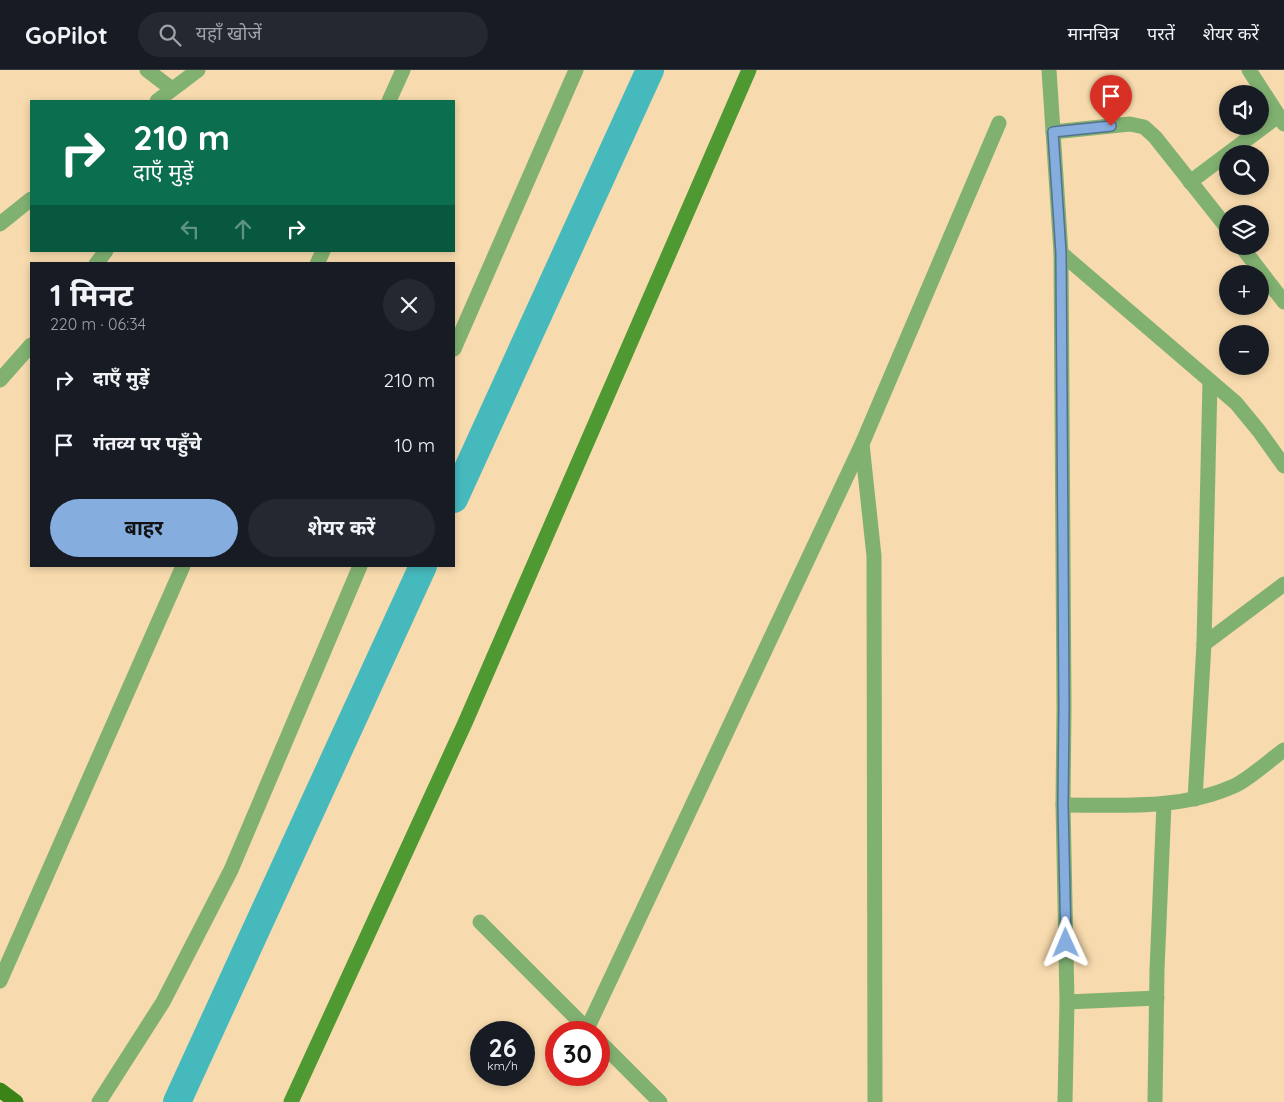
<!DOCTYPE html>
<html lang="hi">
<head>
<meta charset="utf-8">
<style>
	:root { --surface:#171b24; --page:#242831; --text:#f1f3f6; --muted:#9ea1a6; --line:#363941; --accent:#85adde }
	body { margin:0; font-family:Quicksand,"Noto Sans Devanagari",sans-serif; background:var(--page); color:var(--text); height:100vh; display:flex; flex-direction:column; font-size:19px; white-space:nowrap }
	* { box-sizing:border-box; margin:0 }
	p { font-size:16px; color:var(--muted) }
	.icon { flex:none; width:28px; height:28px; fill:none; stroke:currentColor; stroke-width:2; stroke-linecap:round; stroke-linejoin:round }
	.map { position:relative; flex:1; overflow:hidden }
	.sheet { position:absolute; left:30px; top:192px; width:425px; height:305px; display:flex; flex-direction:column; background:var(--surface); border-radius:0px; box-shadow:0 2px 8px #0003 }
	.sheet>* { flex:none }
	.hud { position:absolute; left:30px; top:30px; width:425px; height:152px; border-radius:0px; box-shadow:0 2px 8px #0003; background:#0b6e4f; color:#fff; overflow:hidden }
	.tools { position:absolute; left:1219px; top:15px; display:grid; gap:10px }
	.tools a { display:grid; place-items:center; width:50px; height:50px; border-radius:50%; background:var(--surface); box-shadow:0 2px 8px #0003; font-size:25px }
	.speed { position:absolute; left:470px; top:951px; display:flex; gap:10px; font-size:25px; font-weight:700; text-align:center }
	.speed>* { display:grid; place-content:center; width:65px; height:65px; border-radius:50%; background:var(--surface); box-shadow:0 2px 8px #0003; line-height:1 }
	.speed small { font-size:12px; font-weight:400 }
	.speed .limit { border:8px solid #d22; background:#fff; color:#111 }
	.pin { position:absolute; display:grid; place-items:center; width:42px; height:42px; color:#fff; margin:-51px -21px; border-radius:50% 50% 50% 0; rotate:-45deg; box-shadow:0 0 5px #0007 }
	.pin .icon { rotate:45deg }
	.me { position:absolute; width:55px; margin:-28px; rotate:359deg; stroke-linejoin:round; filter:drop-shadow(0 0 4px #0008) }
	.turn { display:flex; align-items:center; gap:18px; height:105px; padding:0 20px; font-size:22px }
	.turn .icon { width:65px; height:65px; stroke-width:2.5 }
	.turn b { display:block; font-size:35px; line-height:42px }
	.lanes { display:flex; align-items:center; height:48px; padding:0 20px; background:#0003; justify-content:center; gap:25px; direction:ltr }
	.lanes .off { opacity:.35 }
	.round { display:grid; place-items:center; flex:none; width:52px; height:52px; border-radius:26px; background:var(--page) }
	.summary { display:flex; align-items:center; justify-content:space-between; height:85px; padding:0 20px }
	h1 { font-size:30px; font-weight:700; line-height:38px }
	.primary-button { display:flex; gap:10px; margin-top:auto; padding:10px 20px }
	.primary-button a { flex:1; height:58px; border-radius:30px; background:var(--accent); color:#111; font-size:20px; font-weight:700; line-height:58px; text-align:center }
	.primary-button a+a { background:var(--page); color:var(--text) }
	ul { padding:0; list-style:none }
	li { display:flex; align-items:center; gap:15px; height:65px; padding:0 20px }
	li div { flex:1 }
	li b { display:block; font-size:19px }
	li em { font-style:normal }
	header { display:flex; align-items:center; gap:30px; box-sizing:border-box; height:70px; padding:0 25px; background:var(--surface); border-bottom:1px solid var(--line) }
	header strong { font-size:24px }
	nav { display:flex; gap:28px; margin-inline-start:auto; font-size:18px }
	.search { width:350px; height:45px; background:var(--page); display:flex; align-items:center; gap:12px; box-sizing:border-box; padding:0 18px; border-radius:28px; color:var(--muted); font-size:19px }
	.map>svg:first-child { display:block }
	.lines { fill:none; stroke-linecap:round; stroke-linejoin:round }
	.canal { stroke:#46b9bd; stroke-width:28 }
	.street { stroke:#81b171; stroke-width:15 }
	.secondary { stroke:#4f9932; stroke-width:15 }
	.primary { stroke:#398317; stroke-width:15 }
	.route-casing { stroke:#567090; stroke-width:12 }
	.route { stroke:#85adde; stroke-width:9 }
</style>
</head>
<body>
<header>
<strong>GoPilot</strong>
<div class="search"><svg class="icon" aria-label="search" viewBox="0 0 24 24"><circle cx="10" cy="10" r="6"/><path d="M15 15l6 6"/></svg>यहाँ खोजें</div>
<nav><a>मानचित्र</a><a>परतें</a><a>शेयर करें</a></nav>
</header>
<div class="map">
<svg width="1284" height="1032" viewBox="0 0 1284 1032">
	<rect width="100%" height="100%" fill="#f7daad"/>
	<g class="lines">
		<!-- canal -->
		<g class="canal">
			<path d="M454,429L650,0"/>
			<path d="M177,1032L423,496"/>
		</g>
		<!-- street -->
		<g class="street">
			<path d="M147,0L172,19"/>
			<path d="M1049,0L1061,183L1064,637L1063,735L1067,932L1065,1032"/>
			<path d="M1249,0L1284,54"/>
			<path d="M157,31L198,0"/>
			<path d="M389,31L403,0"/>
			<path d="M1053,62L1130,54L1144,57L1155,67L1228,159"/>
			<path d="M1190,112L1278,46"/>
			<path d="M0,154L31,129"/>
			<path d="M1241,176L1284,232"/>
			<path d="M1061,183L1236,333L1259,361L1284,396"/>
			<path d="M96,194L106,181"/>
			<path d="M317,194L323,181"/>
			<path d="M454,279L576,0"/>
			<path d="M0,310L31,275"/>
			<path d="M862,374L874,486L875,1032"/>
			<path d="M1204,574L1284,514"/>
			<path d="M1195,729L1204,574L1210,311"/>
			<path d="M1063,735C1120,735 1181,740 1234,716C1248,710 1271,689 1284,680"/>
			<path d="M480,852L590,962"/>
			<path d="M0,911L183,496"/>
			<path d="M1067,932L1157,928"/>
			<path d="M587,959L862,374L999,53"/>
			<path d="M599,971L660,1032"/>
			<path d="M99,1032L163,932L231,800L360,496"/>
			<path d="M1155,1032L1157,900L1164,734"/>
		</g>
		<!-- secondary -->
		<path class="secondary" d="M291,1032L465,653L749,0"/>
		<!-- primary -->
		<path class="primary" d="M0,1020L16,1032"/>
	</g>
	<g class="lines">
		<defs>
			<path id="route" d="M1066,873L1063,735L1064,637L1061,183L1053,62L1111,56"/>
		</defs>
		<!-- route casing -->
		<use href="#route" class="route-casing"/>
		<!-- route -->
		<use href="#route" class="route"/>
	</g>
</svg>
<div class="tools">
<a><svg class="icon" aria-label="sound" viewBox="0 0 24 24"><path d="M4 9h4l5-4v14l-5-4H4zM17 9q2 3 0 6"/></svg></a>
<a><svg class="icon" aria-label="search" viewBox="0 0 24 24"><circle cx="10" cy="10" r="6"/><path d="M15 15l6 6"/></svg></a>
<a><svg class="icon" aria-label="layers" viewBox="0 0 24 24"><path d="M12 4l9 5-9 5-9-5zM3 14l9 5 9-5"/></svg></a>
<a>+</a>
<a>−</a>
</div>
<div class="speed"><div>26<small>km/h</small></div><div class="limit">30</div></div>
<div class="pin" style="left:1111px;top:56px;background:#d93025"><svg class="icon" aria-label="arrive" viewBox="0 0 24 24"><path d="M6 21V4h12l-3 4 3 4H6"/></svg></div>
<svg class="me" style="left:1066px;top:873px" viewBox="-20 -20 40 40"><path d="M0-17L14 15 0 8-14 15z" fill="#85adde" stroke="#fff" stroke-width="4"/></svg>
<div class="hud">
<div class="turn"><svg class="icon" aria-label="right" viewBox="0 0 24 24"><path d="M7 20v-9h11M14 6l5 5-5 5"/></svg><div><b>210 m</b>दाएँ मुड़ें</div></div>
<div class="lanes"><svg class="icon off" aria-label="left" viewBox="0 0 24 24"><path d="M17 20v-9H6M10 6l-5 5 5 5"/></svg><svg class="icon off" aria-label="ahead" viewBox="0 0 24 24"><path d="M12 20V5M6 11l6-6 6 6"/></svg><svg class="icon" aria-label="right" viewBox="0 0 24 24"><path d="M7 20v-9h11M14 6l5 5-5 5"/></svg></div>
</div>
<section class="sheet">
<div class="summary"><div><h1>1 मिनट</h1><p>220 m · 06:34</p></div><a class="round"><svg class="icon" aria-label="close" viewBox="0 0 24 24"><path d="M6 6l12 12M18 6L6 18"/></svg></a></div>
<ul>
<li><svg class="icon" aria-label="right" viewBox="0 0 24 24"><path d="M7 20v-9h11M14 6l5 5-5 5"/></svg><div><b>दाएँ मुड़ें</b></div><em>210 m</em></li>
<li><svg class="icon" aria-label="arrive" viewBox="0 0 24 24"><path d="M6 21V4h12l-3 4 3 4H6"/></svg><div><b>गंतव्य पर पहुँचे</b></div><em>10 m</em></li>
</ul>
<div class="primary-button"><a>बाहर</a><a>शेयर करें</a></div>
</section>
</div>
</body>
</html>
